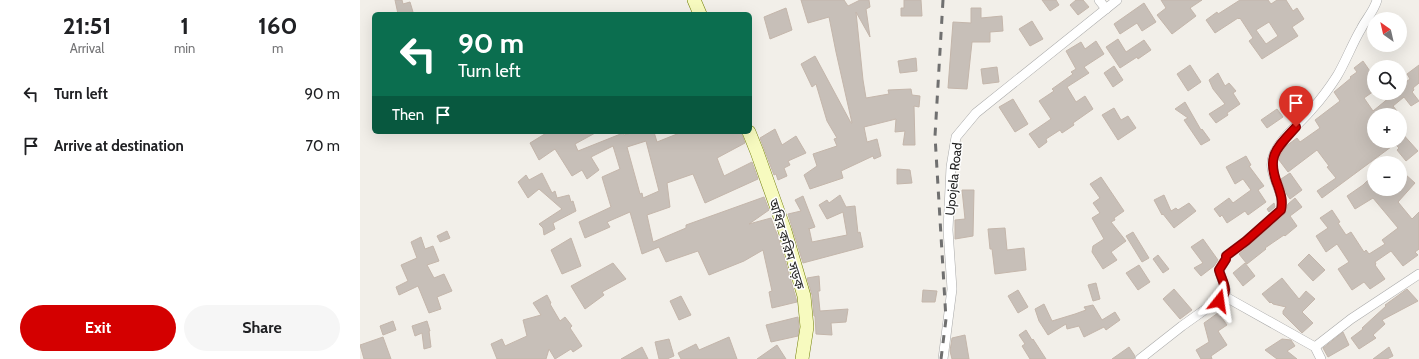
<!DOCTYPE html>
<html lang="en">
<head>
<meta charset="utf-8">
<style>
	:root { --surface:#fff; --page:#f6f6f6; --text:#202124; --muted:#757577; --accent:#d40000 }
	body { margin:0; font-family:Cabin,"Noto Sans Bengali",sans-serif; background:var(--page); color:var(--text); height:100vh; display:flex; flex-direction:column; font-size:15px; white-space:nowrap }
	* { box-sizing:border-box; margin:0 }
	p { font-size:13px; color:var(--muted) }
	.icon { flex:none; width:22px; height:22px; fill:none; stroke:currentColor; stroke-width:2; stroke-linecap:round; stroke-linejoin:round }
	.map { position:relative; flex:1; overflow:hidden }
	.drawer { display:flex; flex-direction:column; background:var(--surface); width:360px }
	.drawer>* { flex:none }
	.guide { position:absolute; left:12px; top:12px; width:380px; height:122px; border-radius:6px; box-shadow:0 4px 16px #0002; background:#0b6e4f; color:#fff; overflow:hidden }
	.needle { width:26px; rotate:326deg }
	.controls { position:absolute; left:1007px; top:12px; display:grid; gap:8px }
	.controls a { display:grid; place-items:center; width:40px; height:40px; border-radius:50%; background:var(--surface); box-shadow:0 4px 16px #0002; font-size:20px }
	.pin { position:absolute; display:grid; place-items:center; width:34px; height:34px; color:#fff; margin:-41px -17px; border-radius:50% 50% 50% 0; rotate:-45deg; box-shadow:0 0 4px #0007 }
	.pin .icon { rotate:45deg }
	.me { position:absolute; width:44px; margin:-22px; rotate:15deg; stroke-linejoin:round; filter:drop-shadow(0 0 3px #0008) }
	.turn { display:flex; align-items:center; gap:14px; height:84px; padding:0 20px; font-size:18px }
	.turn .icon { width:52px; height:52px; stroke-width:2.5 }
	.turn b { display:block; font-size:28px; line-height:34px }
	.then { display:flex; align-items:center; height:38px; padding:0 20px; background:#0003; gap:8px; font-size:15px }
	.eta { display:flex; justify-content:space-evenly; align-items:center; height:68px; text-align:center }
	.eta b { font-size:24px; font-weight:800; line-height:28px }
	.primary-button { display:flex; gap:8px; margin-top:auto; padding:8px 20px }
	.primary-button a { flex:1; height:46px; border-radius:24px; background:var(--accent); color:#fff; font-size:16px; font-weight:800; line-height:46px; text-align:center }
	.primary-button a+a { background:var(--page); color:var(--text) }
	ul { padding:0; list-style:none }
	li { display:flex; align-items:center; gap:12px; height:52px; padding:0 20px }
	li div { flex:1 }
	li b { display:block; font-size:15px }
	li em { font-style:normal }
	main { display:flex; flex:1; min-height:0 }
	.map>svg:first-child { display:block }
	.building { fill:#c7bfb8; stroke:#c4b6ab; fill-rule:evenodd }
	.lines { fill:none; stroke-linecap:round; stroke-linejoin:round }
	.minor-casing { stroke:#a9a9a9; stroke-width:10 }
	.secondary-casing { stroke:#707d05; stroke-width:14 }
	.minor { stroke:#fff; stroke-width:9 }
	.secondary { stroke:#f7fabf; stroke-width:13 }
	.rail { stroke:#707070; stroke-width:3; stroke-dasharray:8 8; stroke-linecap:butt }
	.route-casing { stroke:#8a0000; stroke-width:10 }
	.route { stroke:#d40000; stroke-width:7 }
	.labels { text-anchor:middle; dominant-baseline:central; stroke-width:3; stroke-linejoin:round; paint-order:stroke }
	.street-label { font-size:13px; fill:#222; stroke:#fff }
</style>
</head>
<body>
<main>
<section class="drawer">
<div class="eta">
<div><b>21:51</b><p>Arrival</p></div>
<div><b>1</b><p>min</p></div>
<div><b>160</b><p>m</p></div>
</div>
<ul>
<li><svg class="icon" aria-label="left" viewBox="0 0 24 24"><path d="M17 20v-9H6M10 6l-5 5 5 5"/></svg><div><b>Turn left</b></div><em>90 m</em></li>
<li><svg class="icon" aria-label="arrive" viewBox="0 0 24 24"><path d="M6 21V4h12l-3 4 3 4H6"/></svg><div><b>Arrive at destination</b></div><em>70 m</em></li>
</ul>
<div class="primary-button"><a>Exit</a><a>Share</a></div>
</section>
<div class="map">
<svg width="1059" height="359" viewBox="0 0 1059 359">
	<rect width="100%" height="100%" fill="#f2efe9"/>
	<!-- building -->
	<g class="building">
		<path d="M35,0H42L43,4L50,2L53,12L38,14Z"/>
		<path d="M441,0H484L488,6L500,0H509L510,7L506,9L510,37L496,12L503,80L506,98L529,94L528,90L551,89L552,95L560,96L559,107L554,106L555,145H543L545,131L535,132L536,119L504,127L507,142L517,139L521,156L514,159L513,156L481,171L483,178L450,189L444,175L457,166L453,154L477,146L474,139L477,138L467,121L456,84L452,87L441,64L455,56L491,123H492L476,52L469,17L448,23Z"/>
		<path d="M544,0H561L562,16H541V8H544Z"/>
		<path d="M682,0H696L699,5L690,11Z"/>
		<path d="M716,0H723L729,7L718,15L710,5Z"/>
		<path d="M801,0H842L830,8L836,16L812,34L797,15L806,8Z"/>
		<path d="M880,0H908L911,4L917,0H926L933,11L937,8L944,19L932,27L938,36L902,59L889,41L893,38L880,18L879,19L878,18L855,33L846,20L857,12L858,14ZM909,22L918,36L906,44L896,30Z"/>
		<path d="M784,3L796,22L782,31L777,23L760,34L754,24Z"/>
		<path d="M426,8L432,30L410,39L404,17Z"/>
		<path d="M611,8H621V18L642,16L643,31L630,32V42H612L607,89L588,88L593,22L611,23Z"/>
		<path d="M672,21L683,39L670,46L659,29Z"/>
		<path d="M758,39L766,52L784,40L791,50L778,59L777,57L760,68L746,47Z"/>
		<path d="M736,41L744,54L724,67L729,73L707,87L716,102L725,96L733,109L713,123L714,125L702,133L700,130L686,139L687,142L679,148L669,134L691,119L679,101L694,91L692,89L713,74L711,72L716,69L706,51L721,42L725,49Z"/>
		<path d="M556,58L557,71L540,73L538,61Z"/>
		<path d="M1003,61L1014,77V91L1004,98L1013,111L1035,93H1040V86L1050,79L1047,74L1059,65V83L1053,88L1054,90L1052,92L1059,101L1051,106L1044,97L1033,106L1037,111L1032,115H1014V141H1040V131L1058,151L1046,161L1037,150L1039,148L1035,144L962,198L957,191L976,178L967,167L969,166L957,150L928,172L919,160L920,156L926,146L937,138L940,142L960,128L955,120L980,101L974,92L991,78L990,77L997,72L994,68Z"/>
		<path d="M830,65L841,82L828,91L817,74Z"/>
		<path d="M754,66L763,80L753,87L744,73Z"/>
		<path d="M637,67L639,82L623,84L621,69Z"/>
		<path d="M858,73L865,86L869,83L876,91L873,93L880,104L867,113L868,115L856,123L849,114L865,104L853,89L849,80Z"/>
		<path d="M653,99L668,124L655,132L639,107Z"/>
		<path d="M825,102L841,130L842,129L850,140L841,145L824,120L828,118L815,109Z"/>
		<path d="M754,108L761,120L768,116L776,128L758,140L742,115Z"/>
		<path d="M917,109L923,117L907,128L901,120Z"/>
		<path d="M415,129L422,145L436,136L446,153L428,161L430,165L424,168L427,176L418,180L416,174L414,175L400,138Z"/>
		<path d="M188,132H237L215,144L218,151L263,133L264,135L275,132H294L297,142L322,132H381L385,143L357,158L364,176L392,162L398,179L345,203L333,174L307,183L310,207L287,215L293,242L326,228V225L404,197L409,210L389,224L411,218L420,242L437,302L412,308L409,292L412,291L403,250L384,261L349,275L338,251L306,262L299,247L282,254L270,212L247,222L250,227L225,238L219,222L251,207L242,177L260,169L253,146L231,157L239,170L227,179L222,170L212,176L195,149L179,160L170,143ZM286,141L299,191L283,198L282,193L280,194L267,147Z"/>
		<path d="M886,156L891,165L889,166L904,186L898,190L906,202L888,215L885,211L867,223L862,215L860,217L854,209L869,198L873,203L891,190L883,179L875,184L866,167Z"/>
		<path d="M537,169L550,170L552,183L537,184Z"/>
		<path d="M182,173L192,193L195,191L197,198L209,195L211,202L213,201L216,211L193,223L195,229L184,235L183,228L179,224L202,209L179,189L168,198L158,182L166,175L169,180Z"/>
		<path d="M930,173L942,190L930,199L927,195L921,179Z"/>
		<path d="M1014,174V189H1040V179L1045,174L1055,183L1038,202L1052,219L1059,212V249L1055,252L1058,255L1043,266L1031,251L1015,262L1016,264L1015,265L1025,279L1010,289L1004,282L992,290L978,269L989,262L977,244L966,252L956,236L968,228L960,218L972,210L980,222L978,223L986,235L991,232L1004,252L1006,250L1009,254L1025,244L1022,240L1038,228L1013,198L995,209L987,196L1003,185Z"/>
		<path d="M741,177L764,211L754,218L755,220L751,222L766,241L751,252L757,260L743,269L732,252L733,246L744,239L732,218L740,213L733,203L740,198L730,184Z"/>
		<path d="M602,190H614L613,236L595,239V220L605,219Z"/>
		<path d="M480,195L486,207L495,206L498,233L500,232L503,247L443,263L428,214L441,211L435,200L443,196L455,227L449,229V228L452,242L487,235L483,212L467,219L459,205L467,200L469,203Z"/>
		<path d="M804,195L811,211L816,208L818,210L829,203L836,211L814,228L803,214L802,215L794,200Z"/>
		<path d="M935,198L942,207L930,216L937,226L925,236L924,235L905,248L906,249L887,264L879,254L925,214L928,204Z"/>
		<path d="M914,203L915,207L909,212L907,209Z"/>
		<path d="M645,228L647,250L664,248L666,270L635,274L632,249H630L628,229Z"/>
		<path d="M87,231L90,238L80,242L77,236Z"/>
		<path d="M773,232L789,258L782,262L766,236Z"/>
		<path d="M61,237L65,249L73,246L79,261L67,265L74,278L84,274L92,291L77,297L81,309L69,313L58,286L39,295L36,287L48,281L41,265L57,258L51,242Z"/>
		<path d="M211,238L221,266L202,274L191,250Z"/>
		<path d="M843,239L858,260L854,266L841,276L834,268L843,263L831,247Z"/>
		<path d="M949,254L965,270L953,281L938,265Z"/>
		<path d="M798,255L809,269L803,273L793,259Z"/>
		<path d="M253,263L266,279L242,292L244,295L225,309L211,286Z"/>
		<path d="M885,263L895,276L883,286L873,273Z"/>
		<path d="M779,265L790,282L778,290L766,273Z"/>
		<path d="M459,276L460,291H458L460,311L488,309L486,322L471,323L472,335L456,334L455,316H454L452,295L447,278Z"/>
		<path d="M922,278L939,299L946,291L955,299L942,312L953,323L942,333L923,314V311L926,307L913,304L911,302L910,303L902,294Z"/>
		<path d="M736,283L740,299L733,301L728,285Z"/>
		<path d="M814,289L832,310L820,319L803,299Z"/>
		<path d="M1047,289L1058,301L1022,320L1025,324L1013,335L1016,338L999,349L991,338L1003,329L1002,328L1026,306L1025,305Z"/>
		<path d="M563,290L577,291L575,302H562Z"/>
		<path d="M658,290L668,307L658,313L648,296Z"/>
		<path d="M187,295L191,303L190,304L200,321L205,317L212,326L210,328L222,346L213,352L211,349L195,359L189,349L186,359H137L131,344L142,339L145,346L167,336L163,320L181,315L173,303Z"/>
		<path d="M321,296L331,315L319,320L310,301Z"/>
		<path d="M684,304L692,321L715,314L726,310L724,307L733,305L742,320L755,312L760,320L746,330L744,327L724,337L719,326L707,329L706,324L688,335L679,321L675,309Z"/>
		<path d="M858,313L867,325L858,331L867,345L851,356L852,359H841L836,350L849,342L844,323Z"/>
		<path d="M438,317L439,327L438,336L411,342L406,325Z"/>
		<path d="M33,321L36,330L23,335L20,326Z"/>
		<path d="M67,321L70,331H69L71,347L64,349L62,333L55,336L52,326Z"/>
		<path d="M666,330L672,340L673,339L686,359H670L662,346L665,344L659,335Z"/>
		<path d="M983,332L989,345L968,357L963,348Z"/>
		<path d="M605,335L609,359H592L590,351L592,338Z"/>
		<path d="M23,337L31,359H4L0,345Z"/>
		<path d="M369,337L377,359H321L318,353L336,344L339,350Z"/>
		<path d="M309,339L314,356L307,359H299L295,342Z"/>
		<path d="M922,339L931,340L935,346L927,351L937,359H917L905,350Z"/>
		<path d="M417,345L426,359H397Z"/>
		<path d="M282,347L288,359H261Z"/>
		<path d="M769,347L775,356L774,359H752Z"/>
		<path d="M1029,347L1033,356L1027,359H1013Z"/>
	</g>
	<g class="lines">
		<defs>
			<g id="minor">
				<path d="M739,0L746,9"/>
				<path d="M864,296L955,347L961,359"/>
				<path d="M955,347L991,319L1059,274"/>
				<path d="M583,359L592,289L588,230L591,167L596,137L616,113L757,0"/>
				<path d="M780,359L822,326L864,296L866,291L859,270L866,259V256L886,241L921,210C926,190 905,174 914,154C922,136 941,123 953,108C962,98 970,87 977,76C986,61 992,44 1001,29C1006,19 1014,11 1017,0"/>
			</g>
			<g id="secondary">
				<path d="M334,0L340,14"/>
				<path d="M389,132L397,152L425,231L444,296L447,327L442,359"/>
			</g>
		</defs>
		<!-- minor casing -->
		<use href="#minor" class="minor-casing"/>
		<!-- secondary casing -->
		<use href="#secondary" class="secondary-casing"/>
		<!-- minor -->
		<use href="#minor" class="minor"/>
		<!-- secondary -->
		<use href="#secondary" class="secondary"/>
		<!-- rail -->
		<path class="rail" d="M581,359L586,319L575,136L583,0"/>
	</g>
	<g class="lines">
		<defs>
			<path id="route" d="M859,301C871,291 862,282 859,270L866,259V256L886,241L921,210C923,201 921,195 918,186C906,156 916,149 936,127"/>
		</defs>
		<!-- route casing -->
		<use href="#route" class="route-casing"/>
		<!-- route -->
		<use href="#route" class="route"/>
	</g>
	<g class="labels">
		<!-- street labels -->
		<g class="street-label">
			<text transform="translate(593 179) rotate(-84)">Upojela Road</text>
			<text transform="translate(427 244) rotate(73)">অধির করিম সড়ক</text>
		</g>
	</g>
</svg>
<div class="controls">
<a><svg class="needle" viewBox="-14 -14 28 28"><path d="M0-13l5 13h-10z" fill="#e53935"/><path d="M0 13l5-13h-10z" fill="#757577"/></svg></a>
<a><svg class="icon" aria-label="search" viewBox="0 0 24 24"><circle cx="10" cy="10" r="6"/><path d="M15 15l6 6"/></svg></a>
<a>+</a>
<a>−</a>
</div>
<div class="pin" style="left:936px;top:127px;background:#d93025"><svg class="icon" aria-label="arrive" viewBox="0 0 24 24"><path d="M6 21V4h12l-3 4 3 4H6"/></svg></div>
<svg class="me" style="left:859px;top:301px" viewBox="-20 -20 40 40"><path d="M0-17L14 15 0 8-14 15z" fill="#d40000" stroke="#fff" stroke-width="4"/></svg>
<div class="guide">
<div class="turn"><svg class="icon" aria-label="left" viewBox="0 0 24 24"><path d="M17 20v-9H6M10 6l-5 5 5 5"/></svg><div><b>90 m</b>Turn left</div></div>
<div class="then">Then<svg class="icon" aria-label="arrive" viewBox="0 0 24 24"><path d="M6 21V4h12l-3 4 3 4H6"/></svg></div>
</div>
</div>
</main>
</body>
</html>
